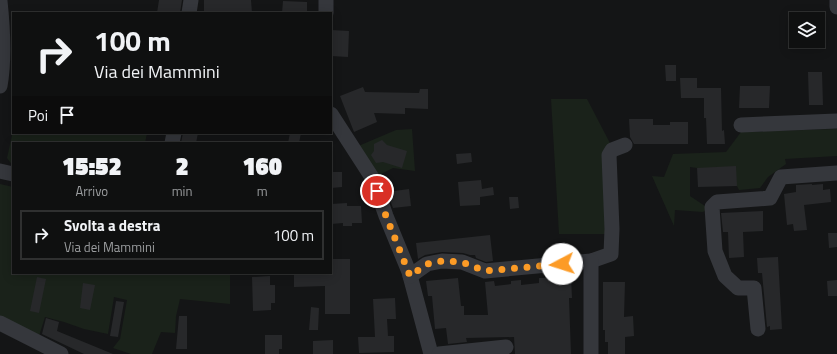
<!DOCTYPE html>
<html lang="it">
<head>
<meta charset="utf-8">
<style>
	:root { --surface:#0f1010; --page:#1d1e1e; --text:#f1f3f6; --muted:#9b9d9f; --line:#2f3030 }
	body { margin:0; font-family:"Titillium Web",sans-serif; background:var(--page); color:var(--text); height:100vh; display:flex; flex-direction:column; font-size:15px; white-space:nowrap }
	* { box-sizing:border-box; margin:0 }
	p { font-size:13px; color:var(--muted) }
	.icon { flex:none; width:22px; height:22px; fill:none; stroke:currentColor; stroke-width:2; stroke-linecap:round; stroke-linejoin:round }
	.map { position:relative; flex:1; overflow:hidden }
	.sheet { position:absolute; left:12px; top:142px; width:320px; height:132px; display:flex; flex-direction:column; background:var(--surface); border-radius:0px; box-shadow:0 2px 10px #0003,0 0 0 1px var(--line) }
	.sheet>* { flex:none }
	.hud { position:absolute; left:12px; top:12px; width:320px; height:122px; border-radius:0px; box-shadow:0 2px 10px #0003,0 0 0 1px var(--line); background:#0f1010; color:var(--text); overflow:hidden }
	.fabs { position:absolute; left:789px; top:12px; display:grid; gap:8px }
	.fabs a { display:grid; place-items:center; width:36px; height:36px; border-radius:0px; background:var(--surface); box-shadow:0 2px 10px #0003,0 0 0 1px var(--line); font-size:20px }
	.pin { position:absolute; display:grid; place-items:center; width:34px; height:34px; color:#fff; margin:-17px; border:2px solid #fff; border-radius:50%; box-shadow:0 1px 4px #0007 }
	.me { position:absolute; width:44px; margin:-22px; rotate:265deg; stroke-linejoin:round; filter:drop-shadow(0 0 3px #0008) }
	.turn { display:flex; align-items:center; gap:14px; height:84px; padding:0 16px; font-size:18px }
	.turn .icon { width:52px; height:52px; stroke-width:2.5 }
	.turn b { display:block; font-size:28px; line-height:34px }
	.then { display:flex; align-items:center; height:38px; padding:0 16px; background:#0003; gap:8px; font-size:15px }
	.eta { display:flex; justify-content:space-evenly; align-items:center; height:68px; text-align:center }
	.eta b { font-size:24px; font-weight:800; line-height:28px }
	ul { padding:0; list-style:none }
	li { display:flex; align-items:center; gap:12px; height:50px; margin:0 8px 6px; padding:0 8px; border:2px solid var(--line); border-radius:0px }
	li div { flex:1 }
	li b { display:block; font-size:15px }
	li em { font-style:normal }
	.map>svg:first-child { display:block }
	.green { fill:#1a221a }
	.building { fill:#27282a }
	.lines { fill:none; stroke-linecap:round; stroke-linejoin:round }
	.minor { stroke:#35373c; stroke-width:15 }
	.route { stroke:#fc9b26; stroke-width:7; stroke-dasharray:0 12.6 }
</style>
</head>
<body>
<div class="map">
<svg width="837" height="354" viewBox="0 0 837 354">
	<rect width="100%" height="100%" fill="#141516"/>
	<!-- green -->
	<g class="green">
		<path d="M551,99H587L612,147L609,234H559Z"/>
		<path d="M412,129L415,171L393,168L375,177L356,147L396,130Z"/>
		<path d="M837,129V156L785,159L786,164L768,177L760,188L739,190L737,186L697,168L690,167V196L705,206L707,209L703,212L675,210L674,226L652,176L664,177L673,154L726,152L741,132Z"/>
		<path d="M13,131V133H147L145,143H13V166L7,158Z"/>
		<path d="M0,184L13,187V273H230V304L180,299L176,316L175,333L161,332L152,354H131L113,348L120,339L127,300L114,297L108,334L84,329L64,322L45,317L39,336L0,318Z"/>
	</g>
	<!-- building -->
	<g class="building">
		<path d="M159,0H182L180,13H157Z"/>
		<path d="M204,0H251L252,13H204Z"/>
		<path d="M283,1L307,2V13H282Z"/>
		<path d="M331,30L349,31L348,57L331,56Z"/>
		<path d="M665,65H676V81H666Z"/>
		<path d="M808,72H822L823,105H809Z"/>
		<path d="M680,78H697V88H721L722,131L724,130L725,144H707L706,118H704V98H681Z"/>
		<path d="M740,86H770L769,108H739Z"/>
		<path d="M363,87L365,92L419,93L420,89H428V109L405,108V114L374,113L377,122L354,132L340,96Z"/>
		<path d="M629,119H653V125H670V122H688V144H634L630,137Z"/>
		<path d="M183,133H198L196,143H181Z"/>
		<path d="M290,133H301L299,143H288Z"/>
		<path d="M382,140L387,145L407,151L402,168L383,162L376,163L371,155L374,151V144Z"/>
		<path d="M471,153L472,162L457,164L456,154Z"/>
		<path d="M736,166L737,186L698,187L697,168Z"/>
		<path d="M331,172H342V187L331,188Z"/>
		<path d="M481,180L482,189L493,187L494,195L480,197V205L460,206L458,182Z"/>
		<path d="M812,184V185L823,184V190L830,189L831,202L804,205L807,230L794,231L793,224L787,225L784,194L796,192V185Z"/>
		<path d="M409,189L411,206L393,208L387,192Z"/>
		<path d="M509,197H518L519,208L510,209Z"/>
		<path d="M347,203V206H361L362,223H352V226H343V223L331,224V204Z"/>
		<path d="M763,211V231L743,232L744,257L729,258L728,232H723L721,213Z"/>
		<path d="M828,233H837V247L829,248Z"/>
		<path d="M490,235L493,261L486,262L476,258L475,255H470L463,253L442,252L425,255L418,259L416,243Z"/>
		<path d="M778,257L782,329L770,330V326L767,327L762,273H758L757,258Z"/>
		<path d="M331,259H350V314H325V286L294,287V273H331Z"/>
		<path d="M270,276V285H275V303H271V310L253,311L252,277Z"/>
		<path d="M37,277L46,279L39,313L30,311Z"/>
		<path d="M571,277L572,298H569L571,354H515L514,337L466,338L467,342L448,344L446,328L435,329L432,296H428L426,281L458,278L461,306H464V315H488L485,282L494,281L495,286L511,284V281L521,280V285L539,283V278Z"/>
		<path d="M837,280V296H828L827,281Z"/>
		<path d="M603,282H625L624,317L633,316L634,336L625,337V354H608V342H605V330H603Z"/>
		<path d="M83,283L95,285L90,310L80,308Z"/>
		<path d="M395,298L396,319H387L388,336H394V352L359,353L358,337H375L373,299Z"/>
		<path d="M116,301L124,302L118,337L110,336Z"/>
		<path d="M311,307L319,308L318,330H309Z"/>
		<path d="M179,316H187V349H176Z"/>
		<path d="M46,318L59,322L57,331L113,354H84L42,334Z"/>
		<path d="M265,335H282V349H279V354H265Z"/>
		<path d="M333,340V354H313V341Z"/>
	</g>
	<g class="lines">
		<!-- minor -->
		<g class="minor">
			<path d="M837,0V7"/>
			<path d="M0,1C3,29 5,58 0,86"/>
			<path d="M189,13L191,0"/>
			<path d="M326,13V0"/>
			<path d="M331,114L373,179L386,216L409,272L431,354"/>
			<path d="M741,125L837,121"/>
			<path d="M172,143L174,133"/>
			<path d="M0,171L13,174"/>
			<path d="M410,276L427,264L442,261L462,262L485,271L591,261L611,254L612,229L609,155L612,150L625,145"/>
			<path d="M0,323L61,354"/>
			<path d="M758,329L754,288H738L725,276L715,251L712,207L717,202L770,198L781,177L837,173"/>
			<path d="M439,354L506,347"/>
			<path d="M591,354V261"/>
		</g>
	</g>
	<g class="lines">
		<!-- route -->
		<path class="route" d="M377,191L386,216L410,276L427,264L442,261L462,262L485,271L562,264"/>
	</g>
</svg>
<div class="fabs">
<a><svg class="icon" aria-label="layers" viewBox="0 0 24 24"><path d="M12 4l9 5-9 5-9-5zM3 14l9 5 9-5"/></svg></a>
</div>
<div class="pin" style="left:377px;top:191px;background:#d93025"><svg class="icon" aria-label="arrive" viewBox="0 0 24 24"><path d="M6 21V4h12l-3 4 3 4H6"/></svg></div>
<svg class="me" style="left:562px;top:264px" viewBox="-20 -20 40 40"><circle r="19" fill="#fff"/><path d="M0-13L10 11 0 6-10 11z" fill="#fc9b26"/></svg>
<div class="hud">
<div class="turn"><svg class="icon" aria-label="right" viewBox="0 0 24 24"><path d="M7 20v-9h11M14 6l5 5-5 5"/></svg><div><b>100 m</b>Via dei Mammini</div></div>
<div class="then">Poi<svg class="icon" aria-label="arrive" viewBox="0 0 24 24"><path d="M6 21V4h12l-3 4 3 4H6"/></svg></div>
</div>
<section class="sheet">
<div class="eta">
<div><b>15:52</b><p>Arrivo</p></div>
<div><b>2</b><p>min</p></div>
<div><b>160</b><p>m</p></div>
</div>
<ul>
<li><svg class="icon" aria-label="right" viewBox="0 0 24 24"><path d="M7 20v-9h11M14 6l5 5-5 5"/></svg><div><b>Svolta a destra</b><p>Via dei Mammini</p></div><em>100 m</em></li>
</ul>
</section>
</div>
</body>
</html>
